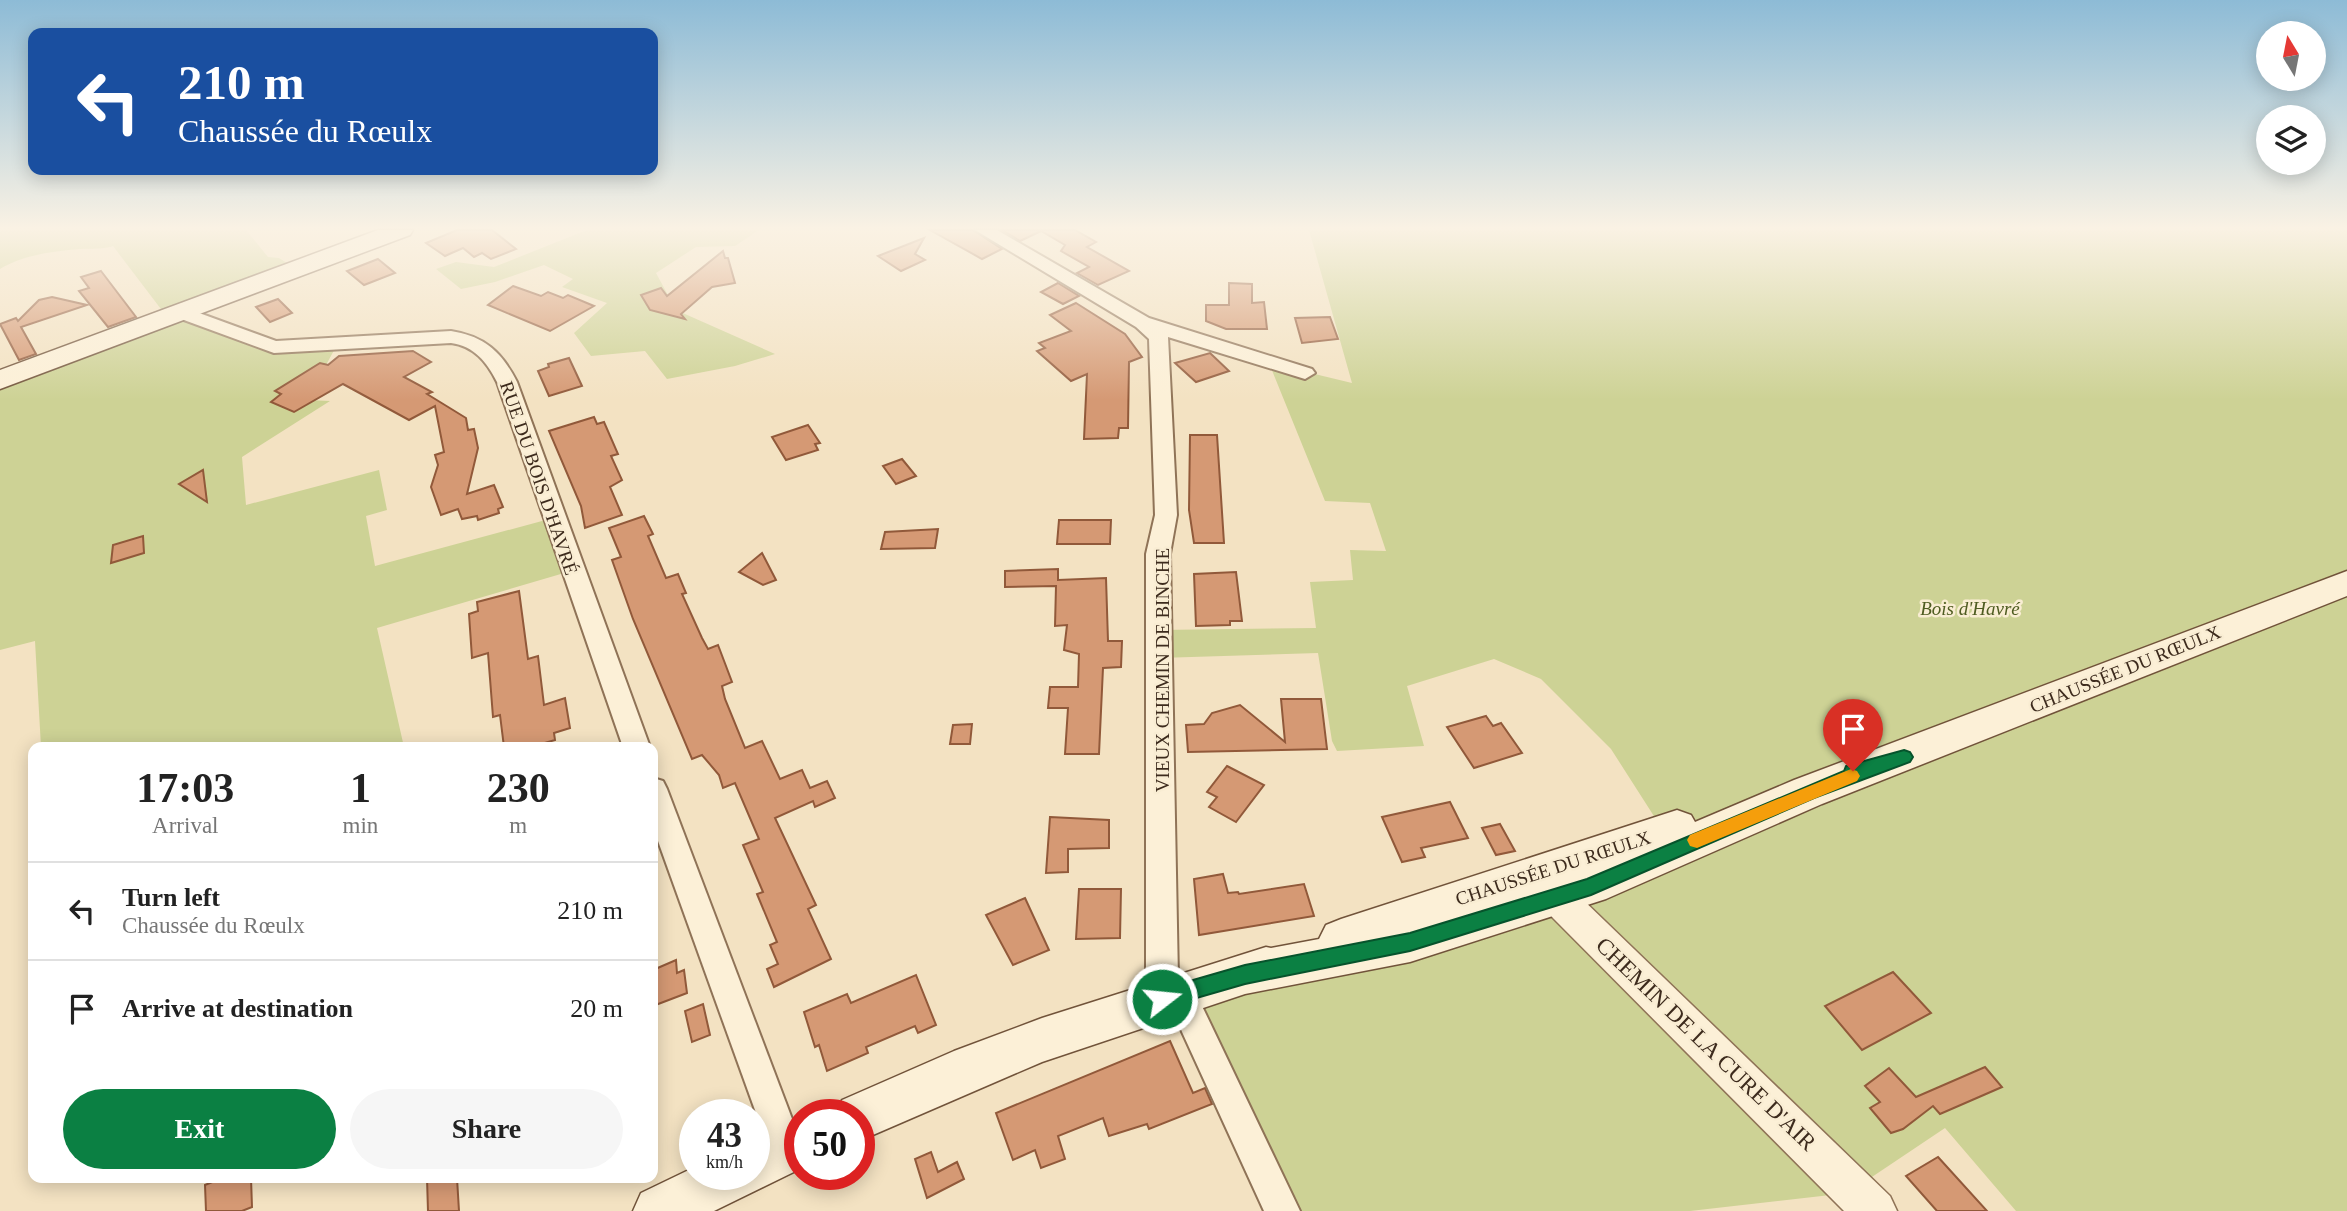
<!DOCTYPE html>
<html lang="en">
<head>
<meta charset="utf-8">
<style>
	:root { --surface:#fff; --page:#f6f6f6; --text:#222; --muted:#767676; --line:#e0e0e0; --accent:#0b8043 }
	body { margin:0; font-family:"Times New Roman",serif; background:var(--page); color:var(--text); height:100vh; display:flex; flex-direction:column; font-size:26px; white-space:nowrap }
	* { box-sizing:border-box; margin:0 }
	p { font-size:23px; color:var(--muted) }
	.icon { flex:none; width:38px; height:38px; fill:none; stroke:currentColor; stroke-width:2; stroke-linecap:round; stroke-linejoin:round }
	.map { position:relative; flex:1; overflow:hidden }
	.drawer { position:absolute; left:28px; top:742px; width:630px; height:441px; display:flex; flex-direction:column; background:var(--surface); border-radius:14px; box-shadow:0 4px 18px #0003 }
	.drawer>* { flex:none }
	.hud { position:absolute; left:28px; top:28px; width:630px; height:147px; border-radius:14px; box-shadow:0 4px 18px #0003; background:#1a4fa0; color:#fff; overflow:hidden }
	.needle { width:46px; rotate:350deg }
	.tools { position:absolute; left:2256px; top:21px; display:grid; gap:14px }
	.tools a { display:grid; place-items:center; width:70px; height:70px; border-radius:50%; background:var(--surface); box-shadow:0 4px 18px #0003; font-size:35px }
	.speed { position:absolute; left:679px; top:1099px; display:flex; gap:14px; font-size:35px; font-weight:700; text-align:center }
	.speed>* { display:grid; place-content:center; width:91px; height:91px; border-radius:50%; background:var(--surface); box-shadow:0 4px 18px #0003; line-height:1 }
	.speed small { font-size:18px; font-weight:400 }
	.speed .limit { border:10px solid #d22; background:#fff; color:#111 }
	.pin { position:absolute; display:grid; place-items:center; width:60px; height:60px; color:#fff; margin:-72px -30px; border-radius:50% 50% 50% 0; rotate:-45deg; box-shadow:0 0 7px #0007 }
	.pin .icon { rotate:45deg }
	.me { position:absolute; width:77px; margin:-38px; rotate:74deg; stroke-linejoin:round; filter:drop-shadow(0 0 5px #0008) }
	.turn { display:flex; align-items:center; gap:24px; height:147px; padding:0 35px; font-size:32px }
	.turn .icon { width:91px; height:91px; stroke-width:2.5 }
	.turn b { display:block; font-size:49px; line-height:60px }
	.eta { display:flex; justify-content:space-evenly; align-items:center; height:119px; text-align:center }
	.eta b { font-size:42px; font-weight:800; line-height:49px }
	.cta { display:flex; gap:14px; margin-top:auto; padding:14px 35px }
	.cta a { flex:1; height:80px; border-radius:42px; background:var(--accent); color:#fff; font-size:28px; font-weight:800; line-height:80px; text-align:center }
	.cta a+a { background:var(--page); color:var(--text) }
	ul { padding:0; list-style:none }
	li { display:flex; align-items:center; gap:21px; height:98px; padding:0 35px; border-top:2px solid var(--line) }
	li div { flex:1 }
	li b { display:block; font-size:26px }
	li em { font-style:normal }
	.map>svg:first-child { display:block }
	.green { fill:#cdd295 }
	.building { fill:#d59974; stroke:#91593a; stroke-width:2 }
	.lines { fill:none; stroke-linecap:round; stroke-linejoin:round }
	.minor-casing { stroke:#8f7357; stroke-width:4 }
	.tertiary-casing { stroke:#8f7357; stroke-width:3 }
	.secondary-casing { stroke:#71533a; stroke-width:3 }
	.minor { fill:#fcf0d7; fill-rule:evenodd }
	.tertiary { fill:#fcf0d7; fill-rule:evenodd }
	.secondary { fill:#fcf0d7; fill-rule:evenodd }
	.route { fill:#0b8043; stroke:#07532c; stroke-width:2 }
	.slow { fill:#f59e0b }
	.labels { text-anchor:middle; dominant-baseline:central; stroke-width:5; stroke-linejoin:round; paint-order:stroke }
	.street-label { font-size:19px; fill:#3d2b1d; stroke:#f9edd3 }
	.park-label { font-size:19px; font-style:italic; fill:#4f5c21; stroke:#f9edd3 }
	.near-street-label { font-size:23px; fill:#3d2b1d; stroke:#f9edd3 }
</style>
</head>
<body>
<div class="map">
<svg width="2347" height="1211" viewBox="0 0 2347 1211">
	<rect width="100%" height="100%" fill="#f3e2c2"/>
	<!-- green -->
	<g class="green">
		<path d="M0,230H246L268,257L279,258L287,263V270L182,312L274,347L338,343L320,376L283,399L330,401L242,457L246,505L379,470L387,510L366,516L375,566L553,518L571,571L377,628L404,747H41L35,641L0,650V380L167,317L113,246C101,250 92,248 80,249C54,251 23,255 0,269Z"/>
		<path d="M587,230H759L735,246L696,247L656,273L676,310L775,354L735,366L667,379L645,351L591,356L574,333L607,303L562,287L573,279L544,265L495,282L461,289L436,269L456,262L494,267Z"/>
		<path d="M1309,230H2347V1211H2016L1945,1128L1848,1193L1690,1211H1282L1180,993L1675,849L1611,749L1541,679L1494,659L1407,686L1424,746L1337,751L1332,741L1318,653L1159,658V630L1316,628L1310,582L1353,580L1350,550L1386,551L1370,503L1325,501L1269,363L1352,383Z"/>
	</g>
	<!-- building -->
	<g class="building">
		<path d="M457,230H492L516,249L491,259L482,253L474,257L463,248L445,256L426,243Z"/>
		<path d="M930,230H973L1002,249L982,259Z"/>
		<path d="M1002,230H1075L1096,242L1087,247L1129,271L1098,285L1077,273L1089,267L1061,251L1065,245L1041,231L1020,241Z"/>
		<path d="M924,238L915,254L925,260L901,271L878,256Z"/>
		<path d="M723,251L725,258H728L735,283L712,287L681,314L685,319L650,310L641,295L661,288L667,296Z"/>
		<path d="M378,259L395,273L364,285L347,271Z"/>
		<path d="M101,271L136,317L108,327L79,291L89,288L81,277Z"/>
		<path d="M1058,283L1079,296L1063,304L1041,292Z"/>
		<path d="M1229,283L1252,284V303L1264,302L1267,329H1226L1206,321V305H1229Z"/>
		<path d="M513,286L541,296L548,292L563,298L568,295L594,306L550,331L488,305Z"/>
		<path d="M52,297L87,305L21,327L36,354L19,360L0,324L16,318L18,321L39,300Z"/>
		<path d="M278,299L292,313L270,322L256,307Z"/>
		<path d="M1076,303L1125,334L1142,357L1129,362L1128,428H1119L1118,438L1084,439L1087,374L1071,381L1037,351L1045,348L1039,343L1071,331L1050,315Z"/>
		<path d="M1330,317L1338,339L1302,343L1295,318Z"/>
		<path d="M413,351L431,362L404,377L432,392L427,394L466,418L468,430L474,429L478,448L467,494L494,485L503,507L498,509L499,513L478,520L477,516L462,519L458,509L441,515L431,487L438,465L435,455L444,452L435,406L409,420L343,384L294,412L271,402L281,394L275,391L320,363L328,365L339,356Z"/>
		<path d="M1210,353L1229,371L1196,382L1175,363Z"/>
		<path d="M569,358L582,386L549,396L538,371L549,367L548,364Z"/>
		<path d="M594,417L597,424L604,422L618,454L611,456L622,480L610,487L622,515L585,528L581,506L549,431Z"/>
		<path d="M808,425L820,443L815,444L818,450L786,460L772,437Z"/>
		<path d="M1190,435H1217L1224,543H1194L1189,510Z"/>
		<path d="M902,459L916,476L896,484L883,466Z"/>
		<path d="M203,470L207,502L179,484Z"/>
		<path d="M644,516L653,534L648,536L666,578L678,574L686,593L682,594L702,638L708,649L718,645L732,682L722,686L725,699L745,748L762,741L780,779L802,770L810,788L827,781L835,798L815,807L813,801L775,818L816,905L808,909L831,959L774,987L767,969L778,964L770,945L777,942L757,894L763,892L743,845L759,839L735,783L723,788L719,775L702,755L692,759L633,619L612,560L621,557L609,528Z"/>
		<path d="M1059,520H1111L1110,544H1057Z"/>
		<path d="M938,529L935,548L881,549L885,532Z"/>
		<path d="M143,536L144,553L111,563L113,545Z"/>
		<path d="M762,553L776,580L763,585L739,572Z"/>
		<path d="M1058,569V580L1106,578L1108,641H1122L1121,667L1103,668L1099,754H1065L1068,708H1048L1050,687H1078L1079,654L1064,650L1067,625L1055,626L1056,586L1005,587V571Z"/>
		<path d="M1236,572L1242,621H1230V625L1196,626L1194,574Z"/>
		<path d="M519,591L528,659L538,656L544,705L565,698L570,728L554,733L555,740L531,747H504L500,715L493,717L488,653L472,658L469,614L478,611L477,602Z"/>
		<path d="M1281,699H1321L1327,749L1188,752L1186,725L1204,724L1212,713L1240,705L1285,742Z"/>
		<path d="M1486,716L1493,726L1501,723L1522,753L1474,768L1447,727Z"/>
		<path d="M972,724L970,744H950L953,725Z"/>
		<path d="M1227,766L1264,785L1236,822L1209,807L1217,797L1207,792Z"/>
		<path d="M1450,802L1468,838L1421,848L1425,857L1402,862L1382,817Z"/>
		<path d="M1050,817L1109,820V848L1068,849V872L1046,873Z"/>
		<path d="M1500,824L1515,851L1496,855L1482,828Z"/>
		<path d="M1223,874L1228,893L1238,892L1239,894L1304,884L1314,916L1199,935L1194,879Z"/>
		<path d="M1079,889H1121L1120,938L1076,939Z"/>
		<path d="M1025,898L1049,950L1013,965L986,915Z"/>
		<path d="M676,960L677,973L684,970L687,993L653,1006V970Z"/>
		<path d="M1893,972L1931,1013L1862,1050L1825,1006Z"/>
		<path d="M916,975L936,1025L918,1033L915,1026L866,1047L868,1053L827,1071L819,1045L815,1047L804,1012L847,994L851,1003Z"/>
		<path d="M703,1004L710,1035L692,1042L685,1011Z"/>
		<path d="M1170,1041L1193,1093L1205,1088L1212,1104L1149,1129L1147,1124L1109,1136L1103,1118L1058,1136L1065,1159L1041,1168L1035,1150L1013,1160L996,1113Z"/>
		<path d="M1985,1067L2002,1087L1940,1114L1933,1106L1903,1129L1891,1133L1870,1108L1880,1102L1865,1086L1889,1068L1916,1097Z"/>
		<path d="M931,1152L938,1172L957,1162L964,1179L927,1198L915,1159Z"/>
		<path d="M1938,1157L1987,1211H1937L1906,1176Z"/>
		<path d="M222,1178H251L252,1207L242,1211H206L205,1185Z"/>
		<path d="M427,1178H457L459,1211H428Z"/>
	</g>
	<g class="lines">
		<defs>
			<g id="minor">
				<path d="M975,230H997L1149,318L1312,369L1315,373L1305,379L1168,337L1177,515L1170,554L1178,979L1191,983L1300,1211H1264L1172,1010L1162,1014L1151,1009L1146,999V554L1155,515L1149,339L1136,327Z"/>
				<path d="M180,306L276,341L451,331C484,336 502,352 517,382L650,747H623L497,382C487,362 474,346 451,343L274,353L173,316L170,312L173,308Z"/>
				<path d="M653,778L663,781L667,789L800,1140L798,1161L786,1166L774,1161L769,1149L653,827Z"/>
			</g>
			<path id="tertiary" d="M1545,863L1558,868L1578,895L1890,1196L1897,1211H1844L1552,917L1527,879L1532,868Z"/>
			<g id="secondary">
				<path d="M378,230H413L410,235L0,389V370Z"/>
				<path d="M2347,571V596L1822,804L1606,899L1410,962L1245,994L1042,1062L859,1141V1115H836L842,1100L954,1051L1042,1018L1266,947L1271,948L1319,939L1326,925L1341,919L1677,810L1691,815L1695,822L1794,780Z"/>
				<path d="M800,1118V1169L714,1211H633L641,1193L695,1167V1174H754V1139Z"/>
			</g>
		</defs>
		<!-- minor casing -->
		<use href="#minor" class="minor-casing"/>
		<!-- tertiary casing -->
		<use href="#tertiary" class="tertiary-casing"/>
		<!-- secondary casing -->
		<use href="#secondary" class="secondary-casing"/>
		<!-- minor -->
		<use href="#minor" class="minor"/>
		<!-- tertiary -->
		<use href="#tertiary" class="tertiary"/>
		<!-- secondary -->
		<use href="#secondary" class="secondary"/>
	</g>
	<!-- sky -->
	<linearGradient id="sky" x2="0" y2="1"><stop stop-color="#8dbbd6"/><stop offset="0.57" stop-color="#faf2e4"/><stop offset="1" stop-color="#faf2e4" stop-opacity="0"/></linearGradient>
	<rect width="2347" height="400" fill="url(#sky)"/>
	<!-- route -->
	<path class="route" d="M1904,750L1910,752L1913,757L1910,762L1814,798L1591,895L1410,951L1245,984L1162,1008L1155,1005L1152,999L1155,992L1162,989L1245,965L1410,933L1587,879L1844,771L1846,766Z"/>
	<!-- slow -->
	<path class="slow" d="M1851,769L1857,771L1860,776L1857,781L1697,848L1690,846L1687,840L1690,835Z"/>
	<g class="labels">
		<!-- street labels -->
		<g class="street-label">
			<text transform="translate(539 478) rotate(71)">RUE DU BOIS D'HAVRÉ</text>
			<text transform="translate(2125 669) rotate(-22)">CHAUSSÉE DU RŒULX</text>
			<text transform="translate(1162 670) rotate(-90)">VIEUX CHEMIN DE BINCHE</text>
			<text transform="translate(1553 868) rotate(-18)">CHAUSSÉE DU RŒULX</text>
		</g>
		<!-- park labels -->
		<g class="park-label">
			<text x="1970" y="608">Bois d'Havré</text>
		</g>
		<!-- near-street labels -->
		<g class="near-street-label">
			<text transform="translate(1706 1044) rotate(44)">CHEMIN DE LA CURE D'AIR</text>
		</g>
	</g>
</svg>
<div class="tools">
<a><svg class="needle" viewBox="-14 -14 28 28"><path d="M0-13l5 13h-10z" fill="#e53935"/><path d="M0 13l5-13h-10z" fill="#767676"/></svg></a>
<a><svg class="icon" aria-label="layers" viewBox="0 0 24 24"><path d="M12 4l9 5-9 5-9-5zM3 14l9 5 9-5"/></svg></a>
</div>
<div class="speed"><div>43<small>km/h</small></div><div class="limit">50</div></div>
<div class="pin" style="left:1853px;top:771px;background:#d93025"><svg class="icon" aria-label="arrive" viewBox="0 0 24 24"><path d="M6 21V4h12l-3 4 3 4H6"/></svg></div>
<svg class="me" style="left:1162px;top:999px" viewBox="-20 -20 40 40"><circle r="17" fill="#0b8043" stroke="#fff" stroke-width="3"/><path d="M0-11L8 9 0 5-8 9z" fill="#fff"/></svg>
<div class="hud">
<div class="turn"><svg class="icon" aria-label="left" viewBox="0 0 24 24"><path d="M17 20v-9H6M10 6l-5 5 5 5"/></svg><div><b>210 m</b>Chaussée du Rœulx</div></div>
</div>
<section class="drawer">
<div class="eta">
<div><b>17:03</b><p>Arrival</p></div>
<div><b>1</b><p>min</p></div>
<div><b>230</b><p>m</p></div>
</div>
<ul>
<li><svg class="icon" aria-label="left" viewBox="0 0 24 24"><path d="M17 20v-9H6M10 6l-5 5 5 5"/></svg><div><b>Turn left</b><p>Chaussée du Rœulx</p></div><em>210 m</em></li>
<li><svg class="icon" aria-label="arrive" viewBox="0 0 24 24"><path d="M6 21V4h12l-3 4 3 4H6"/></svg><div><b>Arrive at destination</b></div><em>20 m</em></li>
</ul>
<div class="cta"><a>Exit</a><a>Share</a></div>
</section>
</div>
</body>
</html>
